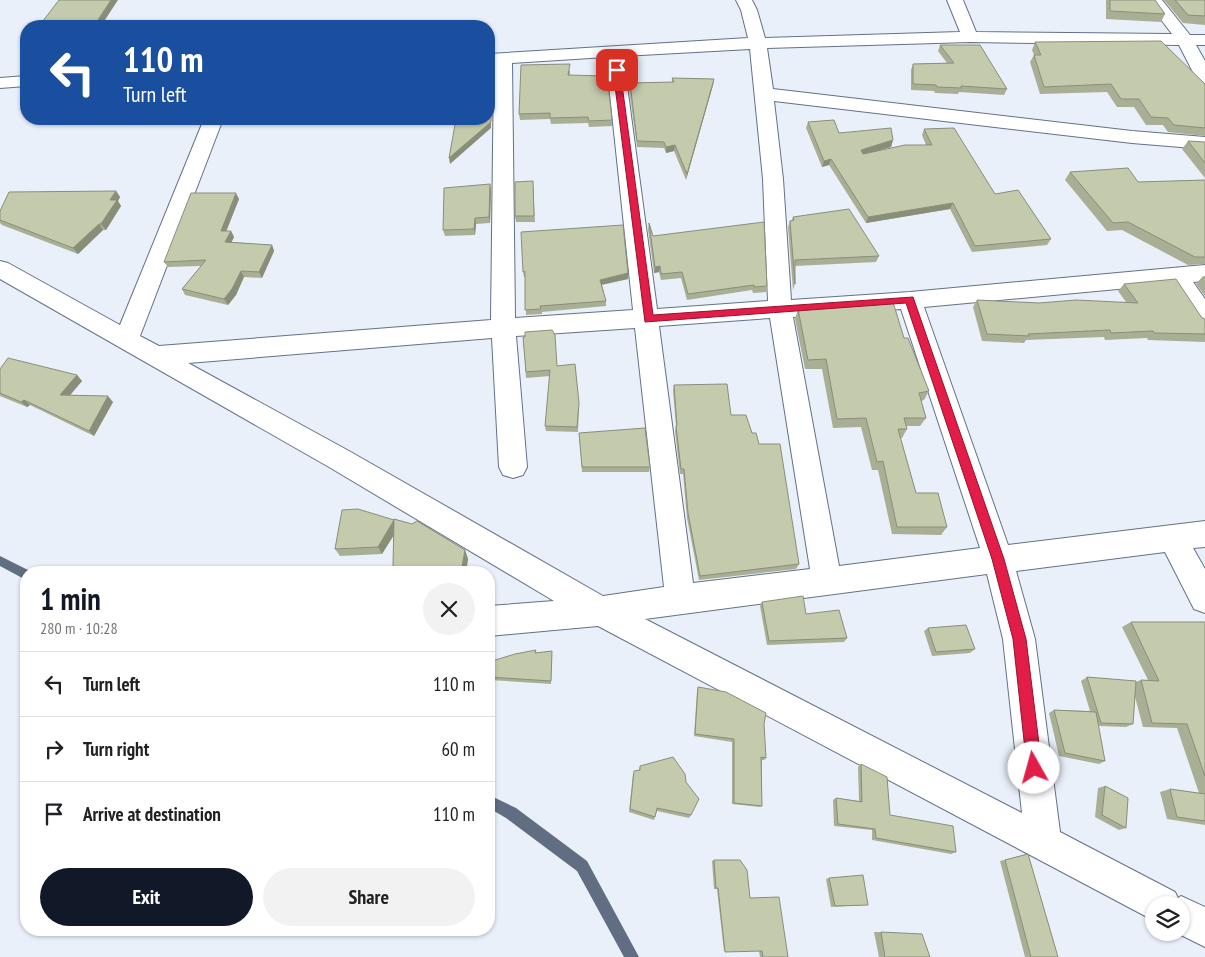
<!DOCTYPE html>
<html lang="en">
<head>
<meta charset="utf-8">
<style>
	:root { --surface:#fff; --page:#f2f2f2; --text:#202124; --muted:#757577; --line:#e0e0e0; --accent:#111827 }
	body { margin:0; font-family:"PT Sans Narrow",sans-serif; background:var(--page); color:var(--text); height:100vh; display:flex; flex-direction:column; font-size:19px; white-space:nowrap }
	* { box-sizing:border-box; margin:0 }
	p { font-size:16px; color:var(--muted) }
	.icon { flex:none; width:28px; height:28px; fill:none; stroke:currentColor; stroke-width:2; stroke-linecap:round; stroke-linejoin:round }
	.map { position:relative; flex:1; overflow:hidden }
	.details { position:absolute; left:20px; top:566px; width:475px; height:370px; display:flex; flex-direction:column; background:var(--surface); border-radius:20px; box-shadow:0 1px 4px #0004 }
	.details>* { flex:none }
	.hud { position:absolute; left:20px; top:20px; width:475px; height:105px; border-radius:20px; box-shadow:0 1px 4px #0004; background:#1a4fa0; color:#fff; overflow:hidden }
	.fabs { position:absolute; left:1145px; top:896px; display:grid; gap:10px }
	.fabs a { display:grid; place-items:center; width:45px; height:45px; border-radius:50%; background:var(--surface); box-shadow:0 1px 4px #0004; font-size:25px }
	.pin { position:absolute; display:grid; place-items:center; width:42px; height:42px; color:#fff; margin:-21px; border-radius:10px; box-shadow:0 2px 8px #0006 }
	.me { position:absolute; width:55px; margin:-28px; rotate:353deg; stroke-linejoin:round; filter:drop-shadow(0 0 4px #0008) }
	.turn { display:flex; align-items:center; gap:18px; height:105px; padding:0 20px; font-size:22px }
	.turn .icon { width:65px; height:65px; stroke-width:2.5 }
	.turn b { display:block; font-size:35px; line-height:42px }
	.round { display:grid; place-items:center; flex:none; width:52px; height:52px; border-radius:26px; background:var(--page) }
	.head { display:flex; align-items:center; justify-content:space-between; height:85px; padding:0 20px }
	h1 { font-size:30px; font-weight:600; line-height:38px; color:var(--accent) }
	.button { display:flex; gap:10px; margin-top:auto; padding:10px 20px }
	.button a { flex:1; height:58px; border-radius:30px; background:var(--accent); color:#fff; font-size:20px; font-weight:600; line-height:58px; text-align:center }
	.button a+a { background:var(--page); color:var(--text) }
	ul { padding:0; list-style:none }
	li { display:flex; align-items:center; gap:15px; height:65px; padding:0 20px; border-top:1px solid var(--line) }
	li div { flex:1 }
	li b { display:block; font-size:19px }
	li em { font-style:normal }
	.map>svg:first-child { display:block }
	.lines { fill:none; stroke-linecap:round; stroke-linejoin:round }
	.stream { fill:#616d81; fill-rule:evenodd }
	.street-casing { stroke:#637188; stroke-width:2 }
	.street { fill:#fff; fill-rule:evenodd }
	.wall { fill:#a9af95 }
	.shaded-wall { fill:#898e79 }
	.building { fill:#c4cbad; stroke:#898e79 }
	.route { fill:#e11d48; stroke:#92132f }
</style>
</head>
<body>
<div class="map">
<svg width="1205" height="957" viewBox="0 0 1205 957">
	<rect width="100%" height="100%" fill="#e9f0fa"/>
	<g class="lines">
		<!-- stream -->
		<g class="stream">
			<path d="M0,556L30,571L26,572V580L0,566Z"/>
			<path d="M489,795L516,808L587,861L639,957H624L577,871L506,818L489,808Z"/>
		</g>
		<defs>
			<g id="street">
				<path d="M736,0H752L757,10L765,38L960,32L947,0H963L976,32L1172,34L1146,0H1162L1190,35H1205V45H1196L1205,61V83L1199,82L1196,78L1179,45L970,42L767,48L773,89L1132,131L1205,137V149L1132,143L774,101L783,179L791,300L910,292L1205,265V281L1193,282L1205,299V327L1197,324L1171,284L924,307L1008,545L1205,521V547L1193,548L1205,569V613L1194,609L1165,552L1016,571L1035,639L1060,832L1175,892L1178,898L1181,896L1205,907V947L1175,932H1181V905H1154V920L1149,918L598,626L489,636V606L554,601L329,467L0,279V261L8,263L120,325L204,119H223L140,336L159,346L491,320L494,64H489V54L748,38L741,10ZM750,49L763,179L768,301L657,309L623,56ZM606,57L633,310L515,318L512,63ZM901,309L980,548L839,566L793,317ZM770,318L810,569L693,583L659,326ZM635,328L664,587L603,596L349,451L188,363L492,338L499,467L503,475L513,478L523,475L527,467L516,336ZM987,574L1003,639L1022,813L645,619Z"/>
				<path d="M26,76V86L0,88V78Z"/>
			</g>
		</defs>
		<!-- street casing -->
		<use href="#street" class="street-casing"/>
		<!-- street -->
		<use href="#street" class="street"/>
	</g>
	<!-- wall -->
	<g class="wall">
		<path d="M1106,0H1155L1165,14L1161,22L1106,19Z"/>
		<path d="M1164,0H1205V25L1183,23Z"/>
		<path d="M1035,42L1205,84V136L1168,132L1163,125H1146L1134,107H1117L1107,92L1040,94L1030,62L1034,55L1032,50Z"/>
		<path d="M940,45L1007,89L1004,95L959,92L958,94L935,93L934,91L911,90V70L913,64L947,63L938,51Z"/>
		<path d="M570,70V75L606,76L605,84L612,120V126L589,127L588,123L551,124L550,119L520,120L519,114Z"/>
		<path d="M672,78L714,79L713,85L686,180L674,151L666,153L664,148L637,147L629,89L630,83L672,82Z"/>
		<path d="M808,122L839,133L893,140L891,147L875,151L926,145L922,135L924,129L995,194L1051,239L1047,245L972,252L950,209L866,223L829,165L822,167L806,128Z"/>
		<path d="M1188,141L1205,142V178L1182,149Z"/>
		<path d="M1070,172L1138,182L1205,180V264L1188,265L1122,230L1107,231L1065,180Z"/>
		<path d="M533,181L535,222H516L515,216Z"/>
		<path d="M490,184L491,190L490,223L476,224L475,235L445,236L443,230Z"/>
		<path d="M116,191L120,197L118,201L121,206L106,230H103L78,254L2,225L0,223V211Z"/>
		<path d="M239,199L226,231H231L234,237L231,242L272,245L274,251L262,278L244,277L236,295L228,305L185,295L182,289L201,266L168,267L164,262Z"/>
		<path d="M793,217L879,256L876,262L795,266V284L793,290L788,227L790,221L792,220Z"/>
		<path d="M649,223L653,236L767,286L766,292L753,293L752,290L687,300L681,278L661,280L659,272L654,273L648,229Z"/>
		<path d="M523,272L628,273V279L602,285L606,301V306L542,312V314L526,315L525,277H524Z"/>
		<path d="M1203,276H1205V296L1196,284Z"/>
		<path d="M1124,284L1205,319V342L1148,340L1147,338L1105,340L1104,337L1026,340L1024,343L982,341L973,307L977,300L1039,303L1126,302L1118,291Z"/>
		<path d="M798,309L904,338L929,391L924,400L921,401L926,418L920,426H906L907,429L902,438H900L916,493L947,527L941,535L892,534L878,470H872L861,427L833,428L822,369H805L795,319Z"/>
		<path d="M523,337L557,366L579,408L578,432L546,431L545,426L550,376L526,378Z"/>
		<path d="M0,369L77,375L82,381L70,395L113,402L94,436L30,405L27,407L0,396Z"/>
		<path d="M674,385L731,415L752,433L759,444L799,564L796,569L699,580L687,518L683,474H680L675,431L676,426L673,391Z"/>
		<path d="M579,433L650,467L649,472H582Z"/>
		<path d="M342,510L465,550L468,559L466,572H397L393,566L394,535L382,554L340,556L335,549Z"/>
		<path d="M762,602L806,614L847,638L844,642L767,645L760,606Z"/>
		<path d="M1131,622H1205V825L1167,819L1160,792L1170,789L1199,793L1177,728L1143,727L1135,697L1133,724L1126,727L1098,726L1105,761L1099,764L1059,756L1049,713L1054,710L1090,711L1081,681L1087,677L1136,682L1141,680H1148L1122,627Z"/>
		<path d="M928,628L975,649L970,653L932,656L924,631Z"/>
		<path d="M536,650V653L552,651V654L551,684L489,680V662Z"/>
		<path d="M698,687L766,758L764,760H762V806L760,807L732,804V742L694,736L697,691Z"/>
		<path d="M861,764L890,815L956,852L951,854L872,840V830L834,826L833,800L836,798L859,801L858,767Z"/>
		<path d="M640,766L691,815L689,818L657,811L654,820L629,812L633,774L639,770Z"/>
		<path d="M1105,786L1126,828L1119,830L1095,817L1098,788Z"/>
		<path d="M1028,854L1058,957H1025L1000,861Z"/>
		<path d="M714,860L750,898L788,957H760L759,951H724L717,889H714L712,861Z"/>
		<path d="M829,878L864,905L831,907L826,879Z"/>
		<path d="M874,932H881L930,957H879Z"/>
	</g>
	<!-- shaded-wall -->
	<g class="shaded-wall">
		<path d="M111,0H118L101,26H94Z"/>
		<path d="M714,79L713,85L686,180L687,174Z"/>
		<path d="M491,113V128L450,164L449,158Z"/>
		<path d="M893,140L891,147L859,156L861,150Z"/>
		<path d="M675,145L674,151L666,153V147Z"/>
		<path d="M831,159L829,165L822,167L824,161Z"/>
		<path d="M490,184L491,190L490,223L489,217Z"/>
		<path d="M116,191L120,197L118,201L121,206L106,230L101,224L110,200Z"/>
		<path d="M236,193L239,199L224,237L221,231Z"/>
		<path d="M953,203L950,209L866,223L868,217Z"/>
		<path d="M475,218L476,224L475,235L474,229Z"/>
		<path d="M99,224L103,230L78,254L73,248Z"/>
		<path d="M231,231L234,237L229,248L225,242Z"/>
		<path d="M272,245L274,251L262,278L259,272Z"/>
		<path d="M660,266L659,272L654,273L655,267Z"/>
		<path d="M241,271L244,277L236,295L228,305L224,299Z"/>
		<path d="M628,273V279L600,285V280Z"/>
		<path d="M77,375L82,381L66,400L60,395Z"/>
		<path d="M108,396L113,402L94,436L89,431Z"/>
		<path d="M24,400L30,405L27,407L21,402Z"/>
		<path d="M394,520L398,528L382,554L378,547Z"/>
		<path d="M465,550L468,559L466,572H461Z"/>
	</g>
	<!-- building -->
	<g class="building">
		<path d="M59,0H111L94,26H39Z"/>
		<path d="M1110,0H1155L1165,14L1110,11Z"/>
		<path d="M1175,0H1205V16L1188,15Z"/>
		<path d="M1161,41L1205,84V128L1174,125L1168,118L1151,117L1139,99H1121L1111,84L1044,87L1034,55H1041L1035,42Z"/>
		<path d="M940,45H980L1007,89L961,86V88L937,87L936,85L913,84V64L954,63Z"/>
		<path d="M570,64L568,75L606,76L604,84H608L612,120L589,121L588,117L550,118V113L519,114L521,65Z"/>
		<path d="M672,78L714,79L687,174L675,145L666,147L664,142L637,141L630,83L674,82Z"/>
		<path d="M489,113H491V122L449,158L456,119H489Z"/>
		<path d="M834,120L839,133L891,128L893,140L861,150L863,154L905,145H932L924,129L954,128L995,194L1018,190L1051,239L975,246L953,203L868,217L831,159L824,161L808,122Z"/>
		<path d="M1188,141L1205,142V163Z"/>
		<path d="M1128,168L1138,182L1205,180V257H1195L1128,222L1113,223L1070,172Z"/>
		<path d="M533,181L534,216H515V182Z"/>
		<path d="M490,184L489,217L475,218L474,229L443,230L444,188Z"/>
		<path d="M116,191L110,200H117L101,224H99L73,248L0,220V211L9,192Z"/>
		<path d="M191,193H236L221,231H231L225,242L272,245L259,272L241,271L232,289L224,299L182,289L206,260L164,262Z"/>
		<path d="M849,209L879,256L795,260V284L790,221L794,220L793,217Z"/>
		<path d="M764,222L767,286L754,287V285L688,294L682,272L661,274L660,266L655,267L649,223L653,236Z"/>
		<path d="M623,225L628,273L600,280L606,301L540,306L541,309L525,310V271L523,272L521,232Z"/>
		<path d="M1176,279L1202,318L1205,319V334L1154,333L1153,331L1111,333L1110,330L1028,334L1029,336L987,334L977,300L1039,303L1076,300L1138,303L1124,284Z"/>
		<path d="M893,302L904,338H908L929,391L919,393L926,418H904L907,429H898L916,493H938L947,527H897L883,461L877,462L866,418L837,419L826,359L808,360L798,309Z"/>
		<path d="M552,330L555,335L557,366L575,364L579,403L577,427L545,426L550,370L526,372L523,337H525V332Z"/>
		<path d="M8,358L77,375L60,395L108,396L89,431L24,400L21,402L0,393V369Z"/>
		<path d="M727,384L731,415H746L752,433H756L759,444H780L799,564L700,576L688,513L684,469H681L676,426H677L674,385Z"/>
		<path d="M645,428L650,467H582L579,433Z"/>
		<path d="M358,509L394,520L378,547L335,549L342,510Z"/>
		<path d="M394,519L412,524L417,521L465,550L461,572H412L393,566Z"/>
		<path d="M803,596L806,614L839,610L847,638L769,641L762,602Z"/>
		<path d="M1131,622H1205V776L1187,724L1152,723L1141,680L1159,681Z"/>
		<path d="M966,625L975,649L936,652L928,628Z"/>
		<path d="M536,650L535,653L552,651L551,681L489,677V662L515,654Z"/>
		<path d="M1087,677L1136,681L1133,724L1101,723Z"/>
		<path d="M698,687L726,692L766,713L764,724L766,758L761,757L762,806L734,803V739L695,734Z"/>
		<path d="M1054,710L1096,712L1105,761L1065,753Z"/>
		<path d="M673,757L685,774L686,782L699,799L691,815L657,808L655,817L630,809L634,771L640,770V766Z"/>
		<path d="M861,764L887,777L890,815L953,826L956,852L876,838L875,829L838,824L836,798L862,802Z"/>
		<path d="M1105,786L1128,798L1126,828L1102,815Z"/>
		<path d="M1170,789L1205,794V821L1177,817Z"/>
		<path d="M1028,854L1058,957H1031L1005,860Z"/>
		<path d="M714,860H740L747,870L750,898L779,897L788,957H763L762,951L725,952L718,888H716Z"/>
		<path d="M863,875L868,905L835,906L829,878Z"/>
		<path d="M881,932L922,934L930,957H885Z"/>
	</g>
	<!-- route -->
	<path class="route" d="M617,67L620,70L653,315L913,297L1004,559L1026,639L1042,768L1040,773L1034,775L1029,773L1027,768L1013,639L992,559L906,303L645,322L613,70Z"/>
</svg>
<div class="fabs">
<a><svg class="icon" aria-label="layers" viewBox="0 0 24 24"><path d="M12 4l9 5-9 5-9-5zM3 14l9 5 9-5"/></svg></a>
</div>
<div class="pin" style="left:617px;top:70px;background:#d93025"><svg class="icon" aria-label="arrive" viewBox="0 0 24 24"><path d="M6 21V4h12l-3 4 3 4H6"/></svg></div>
<svg class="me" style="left:1034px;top:768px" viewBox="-20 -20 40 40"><circle r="19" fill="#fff"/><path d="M0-13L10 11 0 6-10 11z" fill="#e11d48"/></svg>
<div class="hud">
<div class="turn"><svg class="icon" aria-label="left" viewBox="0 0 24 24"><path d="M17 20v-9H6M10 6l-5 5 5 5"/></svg><div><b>110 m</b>Turn left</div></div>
</div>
<section class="details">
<div class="head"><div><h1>1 min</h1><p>280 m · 10:28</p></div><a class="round"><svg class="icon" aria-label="close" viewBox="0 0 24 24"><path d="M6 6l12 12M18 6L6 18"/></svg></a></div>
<ul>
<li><svg class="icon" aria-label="left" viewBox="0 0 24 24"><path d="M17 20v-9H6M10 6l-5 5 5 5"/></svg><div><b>Turn left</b></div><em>110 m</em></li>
<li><svg class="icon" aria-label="right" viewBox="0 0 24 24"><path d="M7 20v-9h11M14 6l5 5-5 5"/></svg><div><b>Turn right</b></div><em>60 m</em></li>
<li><svg class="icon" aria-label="arrive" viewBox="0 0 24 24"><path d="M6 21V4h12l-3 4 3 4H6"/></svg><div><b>Arrive at destination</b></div><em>110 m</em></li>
</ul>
<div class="button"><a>Exit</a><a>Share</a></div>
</section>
</div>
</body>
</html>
